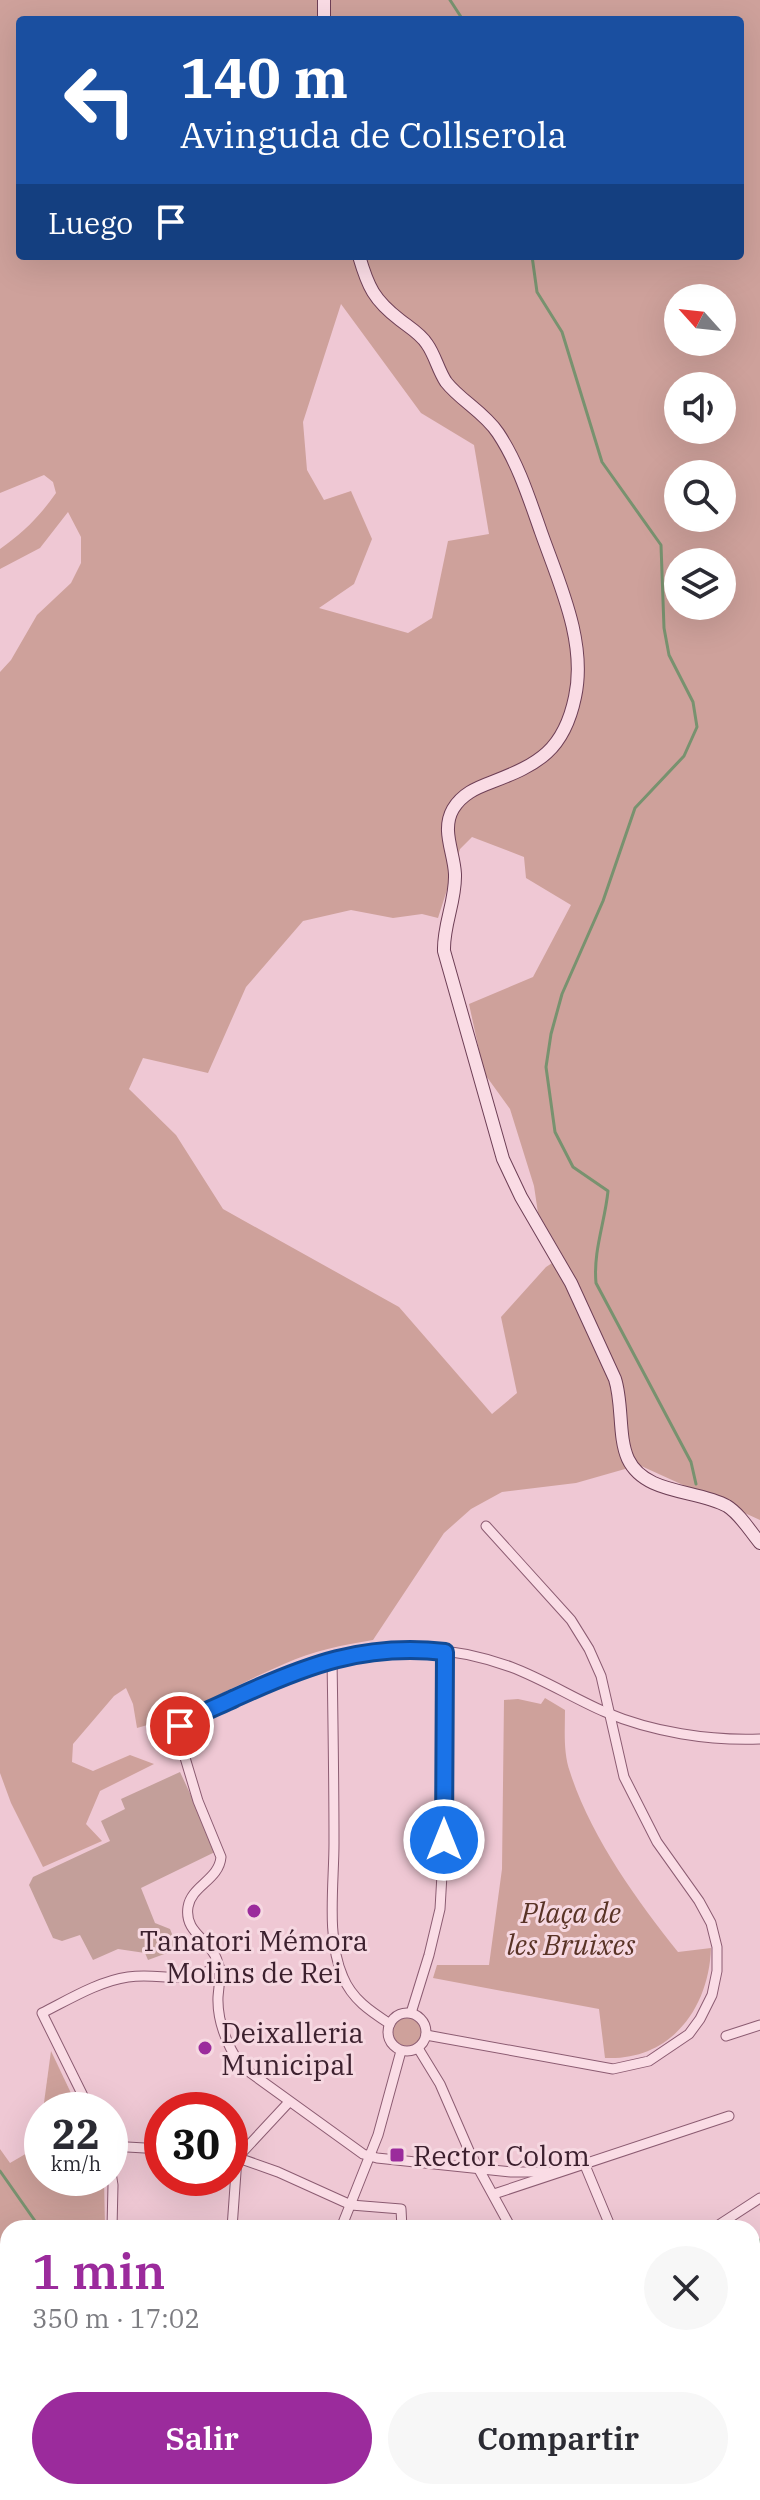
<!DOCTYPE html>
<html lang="es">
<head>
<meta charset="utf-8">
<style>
	:root { --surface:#fff; --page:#f7f7f7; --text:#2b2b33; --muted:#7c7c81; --accent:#9b2b9c }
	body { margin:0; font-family:"IBM Plex Serif",serif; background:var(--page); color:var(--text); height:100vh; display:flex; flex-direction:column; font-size:30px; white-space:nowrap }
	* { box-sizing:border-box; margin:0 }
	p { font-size:26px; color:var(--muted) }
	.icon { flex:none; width:44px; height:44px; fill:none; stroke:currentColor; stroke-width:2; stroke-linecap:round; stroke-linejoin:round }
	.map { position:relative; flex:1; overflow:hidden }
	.details { position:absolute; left:0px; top:2220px; width:760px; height:280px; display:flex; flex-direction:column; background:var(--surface); border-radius:24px 24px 0 0; box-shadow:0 8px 32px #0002 }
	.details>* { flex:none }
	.top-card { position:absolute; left:16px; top:16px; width:728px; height:244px; border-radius:8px; box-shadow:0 8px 32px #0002; background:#1a4fa0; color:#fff; overflow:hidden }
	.needle { width:52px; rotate:297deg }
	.fabs { position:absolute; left:664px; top:284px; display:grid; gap:16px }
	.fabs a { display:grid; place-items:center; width:72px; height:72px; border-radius:50%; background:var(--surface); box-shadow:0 8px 32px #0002; font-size:40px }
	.speed { position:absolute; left:24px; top:2092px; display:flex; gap:16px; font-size:40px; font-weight:700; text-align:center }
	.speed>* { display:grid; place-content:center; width:104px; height:104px; border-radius:50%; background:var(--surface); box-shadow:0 8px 32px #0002; line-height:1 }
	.speed small { font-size:20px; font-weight:400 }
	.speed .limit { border:12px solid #d22; background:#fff; color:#111 }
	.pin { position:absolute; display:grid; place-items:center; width:68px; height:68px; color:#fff; margin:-34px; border:4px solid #fff; border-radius:50%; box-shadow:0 2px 8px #0007 }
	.me { position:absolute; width:88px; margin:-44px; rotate:0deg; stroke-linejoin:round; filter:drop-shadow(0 0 6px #0008) }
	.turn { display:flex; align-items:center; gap:28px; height:168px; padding:0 32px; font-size:36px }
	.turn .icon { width:104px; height:104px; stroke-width:2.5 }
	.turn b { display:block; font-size:56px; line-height:68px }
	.then { display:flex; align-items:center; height:76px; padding:0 32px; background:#0003; gap:16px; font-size:30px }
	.round { display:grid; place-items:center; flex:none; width:84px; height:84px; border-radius:42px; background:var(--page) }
	.head { display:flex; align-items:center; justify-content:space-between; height:136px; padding:0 32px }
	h1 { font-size:48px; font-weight:600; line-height:60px; color:var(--accent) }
	.primary-button { display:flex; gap:16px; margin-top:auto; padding:16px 32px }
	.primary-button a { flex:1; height:92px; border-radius:48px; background:var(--accent); color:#fff; font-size:32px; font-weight:600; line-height:92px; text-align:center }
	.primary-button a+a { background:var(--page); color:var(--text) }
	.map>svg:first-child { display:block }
	.green { fill:#cea19b; fill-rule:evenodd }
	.cemetery { fill:#c39f9a }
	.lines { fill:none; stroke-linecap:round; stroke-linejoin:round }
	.stream { stroke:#78926f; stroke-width:3 }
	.minor-casing { stroke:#8c5c72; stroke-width:11 }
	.secondary-casing { stroke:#6e3f56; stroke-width:14 }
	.minor { stroke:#fadce5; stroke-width:9 }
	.secondary { stroke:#fadce5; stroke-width:12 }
	.rail { stroke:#3c202e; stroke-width:3; stroke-dasharray:14 14; stroke-linecap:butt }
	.route-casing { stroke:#114b97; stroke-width:20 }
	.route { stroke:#1a73e8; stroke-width:14 }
	.poi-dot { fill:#9b2b9c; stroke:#f6d8e1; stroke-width:3 }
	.labels { text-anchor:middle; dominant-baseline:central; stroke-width:6; stroke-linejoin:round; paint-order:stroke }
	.park-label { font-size:28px; font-style:italic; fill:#593326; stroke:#f6d8e1 }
	.poi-label { font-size:28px; fill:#3c202e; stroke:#f6d8e1; text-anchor:start }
</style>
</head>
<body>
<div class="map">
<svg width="760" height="2500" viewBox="0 0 760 2500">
	<rect width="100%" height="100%" fill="#efc8d4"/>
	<!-- green -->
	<g class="green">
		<path d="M0,0H760V1520L639,1465L576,1483L502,1492L471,1509L444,1533L373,1640C343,1645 312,1651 284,1664C234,1685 189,1714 137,1728L133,1704L126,1688L114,1696L73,1744L72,1762L93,1771L130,1755L154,1764L100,1791L86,1824L102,1841L43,1867L11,1803L0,1773V672L11,660L37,615L71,583L81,563V537L68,512L40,548L0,569V549C23,533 40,516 56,493L53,482L44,475L0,493ZM20,20H740V256H20ZM678,298H722V342H678ZM341,304L421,413L474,445L489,534L448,541L432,618L408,633L319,608L354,584L372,539L351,491L324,500L307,470L303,422ZM678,386H722V430H678ZM678,474H722V518H678ZM678,562H722V606H678ZM472,837L524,857L526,878L571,905L533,977L469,1004L484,1073L510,1109L534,1186L538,1213L563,1256L546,1267L501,1317L517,1393L492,1414L399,1307L223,1209L176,1135L129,1089L143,1058L208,1073L246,987L303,921L351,910L393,918L422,914L438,918L460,849Z"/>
		<path d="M545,1698L565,1710C565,1730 563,1752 570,1772C590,1835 637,1901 678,1952L711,1948C709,2009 670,2061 605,2058L599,2009L433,1978L437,1965H489L502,1869L504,1700L518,1699L541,1704Z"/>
		<circle cx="407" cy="2032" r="14"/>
		<path d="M51,2051L79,2110H43Z"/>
		<path d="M42,2116V2178H104L105,2228H8V2491L0,2494V2149L10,2163L34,2149Z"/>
	</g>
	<!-- cemetery -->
	<path class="cemetery" d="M180,1772L217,1851L141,1888L155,1923L170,1929L178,1949L148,1960L145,1953L118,1949L93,1960L80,1935L62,1941L53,1938L29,1885L33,1877L110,1841L101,1821L125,1809L121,1799Z"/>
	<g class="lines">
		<!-- stream -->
		<g class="stream">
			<path d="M450,0L463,20"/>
			<path d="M532,256L537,292L562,332L602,462L661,545L664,628L669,655L693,702L697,727L684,756L635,808L603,901L562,994L551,1034L546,1067L555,1132L573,1167L608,1191C605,1222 593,1251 596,1283L691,1462L696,1484"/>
			<path d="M0,2171L40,2228"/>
			<path d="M752,2251L760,2240"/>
		</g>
		<defs>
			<g id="minor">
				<path d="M332,1659C333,1720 334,1781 334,1843C334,1884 326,1939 343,1977C352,1999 370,2011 390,2024"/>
				<circle cx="407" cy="2032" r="19"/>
				<path d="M411,2013L429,1955L440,1909L444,1840L445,1652"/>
				<path d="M426,2035L613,2069L649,2061L689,2034L700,2019L712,1995L717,1971V1947L711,1923L699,1901L657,1842L624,1777L601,1676L589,1649L571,1620L486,1526"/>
				<path d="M726,2036L760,2025"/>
				<path d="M418,2048L440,2084L470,2153L511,2228"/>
				<path d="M90,2110L42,2013C68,2000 99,1981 128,1977C164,1972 180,1987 219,1966"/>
				<path d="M110,2146L162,2149"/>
				<path d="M230,2155L278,2172L351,2205L401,2209L402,2228"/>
				<path d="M584,2163L611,2228"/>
				<path d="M110,2166L113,2185L112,2228"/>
				<path d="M558,2172H511L377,2158L363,2154L241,2066C227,2045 217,2023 218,1997C219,1984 222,1972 217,1960C210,1939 184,1933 188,1907C191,1886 219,1880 221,1857L198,1801L177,1731L185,1722C293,1669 389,1622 511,1667C543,1679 573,1698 605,1712C652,1732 709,1741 760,1739"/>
				<path d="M494,2194L729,2116"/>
				<path d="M232,2228L237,2158L289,2102"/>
				<path d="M341,2228L378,2135L401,2051"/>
				<path d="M714,2228L760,2198"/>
				<path d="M752,2367L760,2366"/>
				<path d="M752,2432L760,2429"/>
				<path d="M0,2470L8,2467"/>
				<path d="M676,2492L688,2500"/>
			</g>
			<g id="secondary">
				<path d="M324,0V20"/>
				<path d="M359,256C368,287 374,300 400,320C409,327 421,334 427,344C435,355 438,370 446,382C461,401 484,412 498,433C518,463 529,498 541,532C559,583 587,642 575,697C564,750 539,764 492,782C476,788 462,794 453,809C441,830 454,852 455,874C456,901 443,925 444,951L503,1159L521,1197L571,1283L615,1379C623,1404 618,1437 628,1459C645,1495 697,1489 727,1506C740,1514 750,1531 760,1543"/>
			</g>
		</defs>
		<!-- minor casing -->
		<use href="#minor" class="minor-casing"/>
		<!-- secondary casing -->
		<use href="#secondary" class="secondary-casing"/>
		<!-- minor -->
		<use href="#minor" class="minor"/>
		<!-- secondary -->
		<use href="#secondary" class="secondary"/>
		<!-- rail -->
		<path class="rail" d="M8,2500L28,2492"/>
	</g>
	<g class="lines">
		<defs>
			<path id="route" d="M180,1726C196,1714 217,1707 235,1698C307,1665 364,1643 445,1652L444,1840"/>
		</defs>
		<!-- route casing -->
		<use href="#route" class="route-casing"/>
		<!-- route -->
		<use href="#route" class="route"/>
	</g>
	<!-- markers -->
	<g class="poi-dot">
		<circle cx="254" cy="1911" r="8"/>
		<circle cx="205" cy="2048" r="8"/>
		<rect x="389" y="2147" width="16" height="16" rx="4"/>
	</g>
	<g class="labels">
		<!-- park labels -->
		<g class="park-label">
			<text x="571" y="1912">Plaça de<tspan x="571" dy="32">les Bruixes</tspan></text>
		</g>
		<!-- poi labels -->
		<g class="poi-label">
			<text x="254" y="1940" text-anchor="middle">Tanatori Mémora<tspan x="254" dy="32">Molins de Rei</tspan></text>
			<text x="221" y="2032">Deixalleria<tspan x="221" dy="32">Municipal</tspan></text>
			<text x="413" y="2155">Rector Colom</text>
		</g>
	</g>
</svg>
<div class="fabs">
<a><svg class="needle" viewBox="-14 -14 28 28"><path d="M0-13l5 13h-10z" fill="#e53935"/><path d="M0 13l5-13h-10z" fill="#7c7c81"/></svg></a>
<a><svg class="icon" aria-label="sound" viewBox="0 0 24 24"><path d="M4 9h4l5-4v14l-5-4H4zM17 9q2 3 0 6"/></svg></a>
<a><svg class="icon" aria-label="search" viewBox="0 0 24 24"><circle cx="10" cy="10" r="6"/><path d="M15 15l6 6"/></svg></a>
<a><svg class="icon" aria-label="layers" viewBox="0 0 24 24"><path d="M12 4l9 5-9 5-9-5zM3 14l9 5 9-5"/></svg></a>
</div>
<div class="speed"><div>22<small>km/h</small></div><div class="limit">30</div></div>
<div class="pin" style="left:180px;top:1726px;background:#d93025"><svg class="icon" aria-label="arrive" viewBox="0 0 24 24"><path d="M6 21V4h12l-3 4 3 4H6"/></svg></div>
<svg class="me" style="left:444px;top:1840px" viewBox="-20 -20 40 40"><circle r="17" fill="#1a73e8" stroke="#fff" stroke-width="3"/><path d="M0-11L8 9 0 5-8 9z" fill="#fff"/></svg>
<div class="top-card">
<div class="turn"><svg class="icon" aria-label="left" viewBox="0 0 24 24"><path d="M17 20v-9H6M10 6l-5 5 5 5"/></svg><div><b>140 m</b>Avinguda de Collserola</div></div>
<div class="then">Luego<svg class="icon" aria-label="arrive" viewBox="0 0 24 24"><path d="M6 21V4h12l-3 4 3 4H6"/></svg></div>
</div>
<section class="details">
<div class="head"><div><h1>1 min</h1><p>350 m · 17:02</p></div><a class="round"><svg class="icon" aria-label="close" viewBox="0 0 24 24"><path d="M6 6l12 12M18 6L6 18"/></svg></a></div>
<div class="primary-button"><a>Salir</a><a>Compartir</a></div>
</section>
</div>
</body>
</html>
